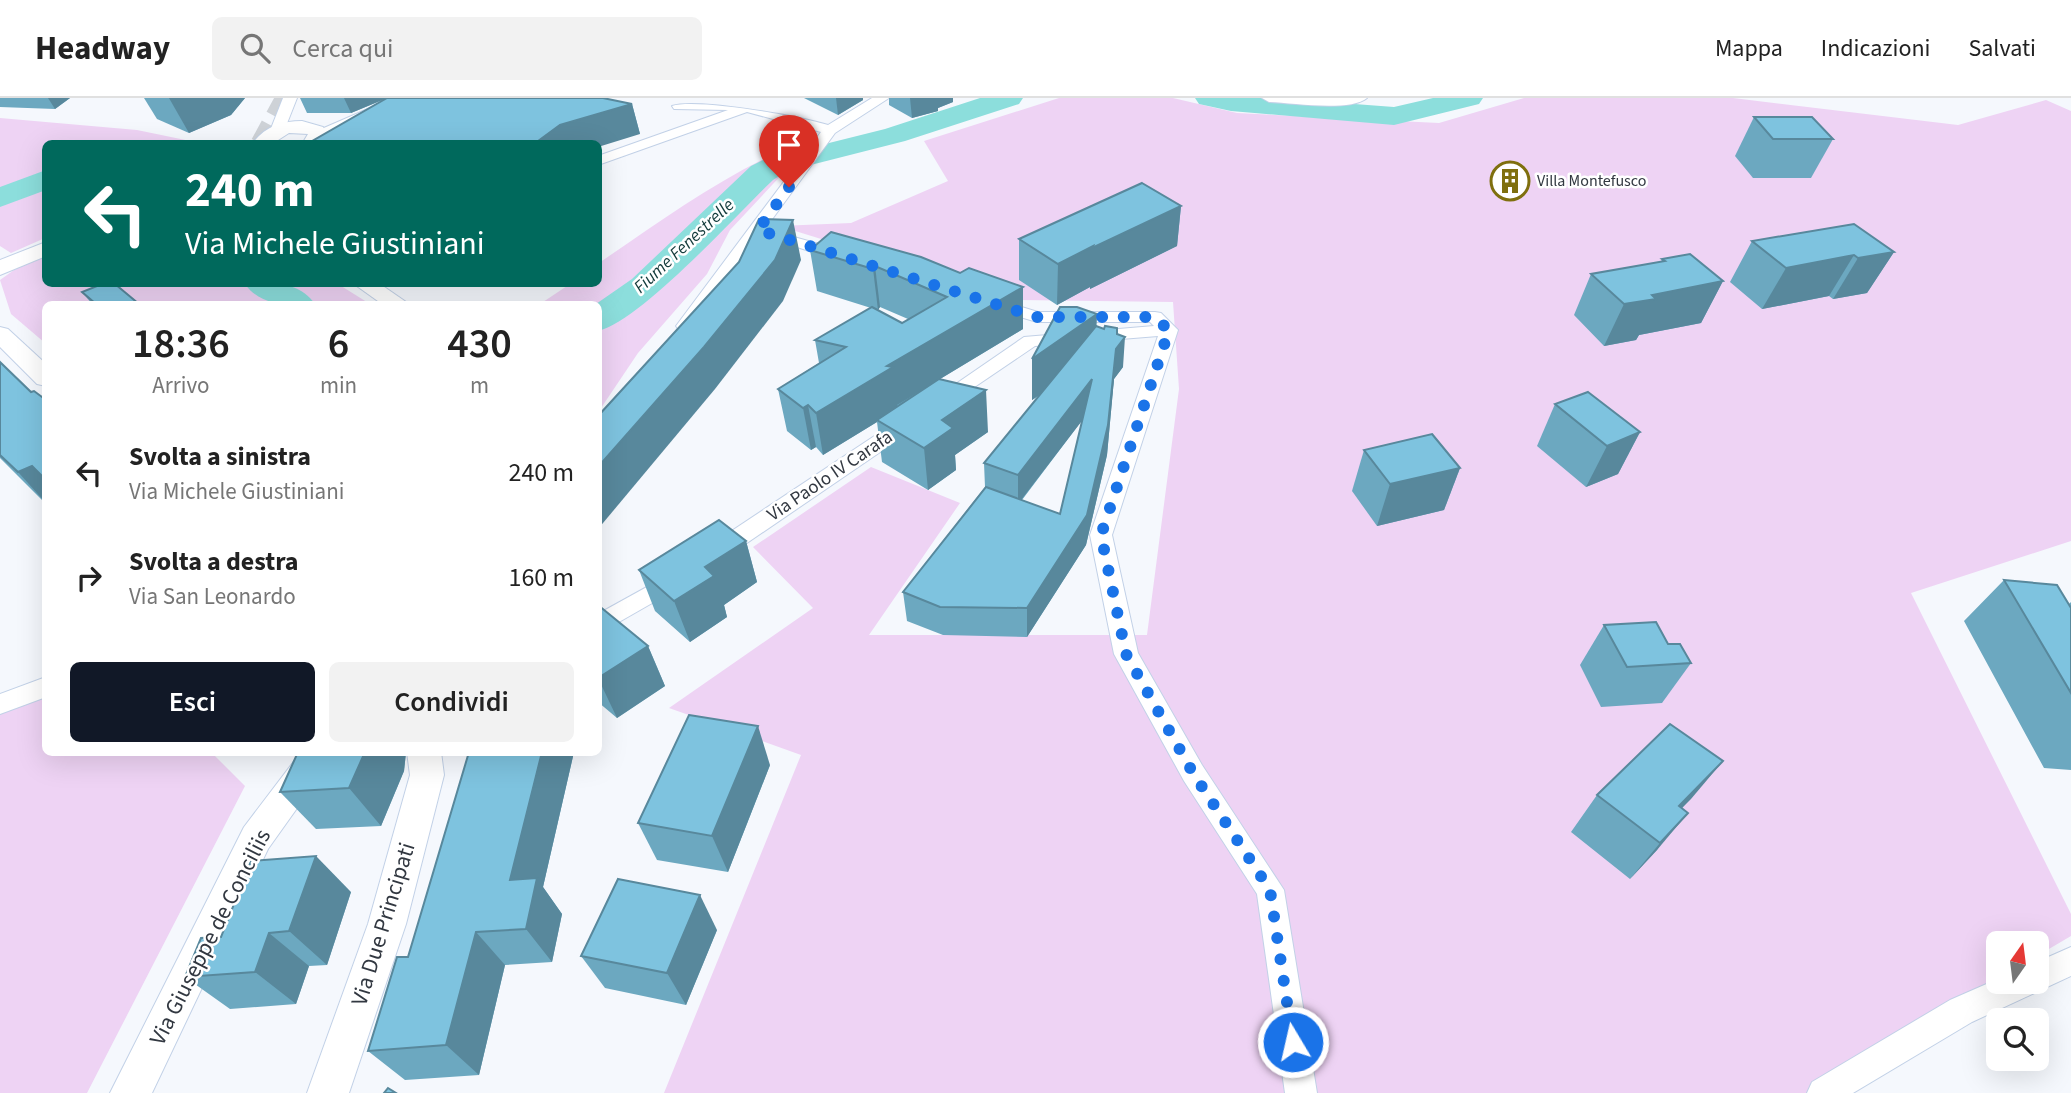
<!DOCTYPE html>
<html lang="it">
<head>
<meta charset="utf-8">
<style>
	:root { --surface:#fff; --page:#f2f2f2; --text:#222; --muted:#767676; --line:#e0e0e0; --accent:#111827 }
	body { margin:0; font-family:"Source Sans 3",sans-serif; background:var(--page); color:var(--text); height:100vh; display:flex; flex-direction:column; font-size:26px; white-space:nowrap }
	* { box-sizing:border-box; margin:0 }
	p { font-size:23px; color:var(--muted) }
	.icon { flex:none; width:38px; height:38px; fill:none; stroke:currentColor; stroke-width:2; stroke-linecap:round; stroke-linejoin:round }
	.map { position:relative; flex:1; overflow:hidden }
	.side { position:absolute; left:42px; top:203px; width:560px; height:455px; display:flex; flex-direction:column; background:var(--surface); border-radius:10px; box-shadow:0 7px 28px #0002 }
	.side>* { flex:none }
	.top-card { position:absolute; left:42px; top:42px; width:560px; height:147px; border-radius:10px; box-shadow:0 7px 28px #0002; background:#00695c; color:#fff; overflow:hidden }
	.needle { width:46px; rotate:14deg }
	.tools { position:absolute; left:1986px; top:833px; display:grid; gap:14px }
	.tools a { display:grid; place-items:center; width:63px; height:63px; border-radius:10px; background:var(--surface); box-shadow:0 7px 28px #0002; font-size:35px }
	.pin { position:absolute; display:grid; place-items:center; width:60px; height:60px; color:#fff; margin:-72px -30px; border-radius:50% 50% 50% 0; rotate:-45deg; box-shadow:0 0 7px #0007 }
	.pin .icon { rotate:45deg }
	.me { position:absolute; width:77px; margin:-38px; rotate:351deg; stroke-linejoin:round; filter:drop-shadow(0 0 5px #0008) }
	.turn { display:flex; align-items:center; gap:24px; height:147px; padding:0 28px; font-size:32px }
	.turn .icon { width:91px; height:91px; stroke-width:2.5 }
	.turn b { display:block; font-size:49px; line-height:60px }
	.eta { display:flex; justify-content:space-evenly; align-items:center; height:119px; text-align:center }
	.eta b { font-size:42px; font-weight:600; line-height:49px }
	.cta { display:flex; gap:14px; margin-top:auto; padding:14px 28px }
	.cta a { flex:1; height:80px; border-radius:10px; background:var(--accent); color:#fff; font-size:28px; font-weight:600; line-height:80px; text-align:center }
	.cta a+a { background:var(--page); color:var(--text) }
	ul { padding:0; list-style:none }
	li { display:flex; align-items:center; gap:21px; height:105px; padding:0 28px }
	li div { flex:1 }
	li b { display:block; font-size:26px }
	li em { font-style:normal }
	header { display:flex; align-items:center; gap:42px; box-sizing:border-box; height:98px; padding:0 35px; background:var(--surface); border-bottom:2px solid var(--line) }
	header strong { font-size:33px }
	nav { display:flex; gap:38px; margin-inline-start:auto; font-size:24px }
	.search { width:490px; height:63px; background:var(--page); display:flex; align-items:center; gap:18px; box-sizing:border-box; padding:0 24px; border-radius:10px; color:var(--muted); font-size:26px }
	.map>svg:first-child { display:block }
	.green { fill:#eed3f4 }
	.lines { fill:none; stroke-linecap:round; stroke-linejoin:round }
	.river { fill:#8cdedc; fill-rule:evenodd }
	.tertiary-tunnel { stroke:#ced2d7; stroke-width:21; stroke-dasharray:21 10; stroke-linecap:butt }
	.minor-casing { stroke:#c2d1e7; stroke-width:2 }
	.tertiary-casing { stroke:#c2d1e7; stroke-width:2 }
	.minor { fill:#fff; fill-rule:evenodd }
	.tertiary { fill:#fff; fill-rule:evenodd }
	.wall { fill:#6ca8c0; fill-rule:evenodd }
	.shaded-wall { fill:#58889c }
	.building { fill:#7ec3df; stroke:#58889c; stroke-width:2 }
	.route { stroke:#1a73e8; stroke-width:12; stroke-dasharray:0 21.6 }
	.labels { text-anchor:middle; dominant-baseline:central; stroke-width:5; stroke-linejoin:round; paint-order:stroke }
	.far-poi-label { font-size:16px; fill:#323841; stroke:#fff; text-anchor:start }
	.far-water-label { font-size:18px; font-style:italic; fill:#133b3b; stroke:#fff }
	.street-label { font-size:19px; fill:#323841; stroke:#fff }
	.near-street-label { font-size:23px; fill:#323841; stroke:#fff }
</style>
</head>
<body>
<header>
<strong>Headway</strong>
<div class="search"><svg class="icon" aria-label="search" viewBox="0 0 24 24"><circle cx="10" cy="10" r="6"/><path d="M15 15l6 6"/></svg>Cerca qui</div>
<nav><a>Mappa</a><a>Indicazioni</a><a>Salvati</a></nav>
</header>
<div class="map">
<svg width="2071" height="995" viewBox="0 0 2071 995">
	<rect width="100%" height="100%" fill="#f5f8fd"/>
	<!-- green -->
	<g class="green">
		<path d="M1059,0H1173L1237,15L1439,25L1524,0H1733L1958,27L2046,2L2071,13V443L1911,495L2071,816V838L2037,858V845H1998V881L1809,995H664L801,657L669,610L813,510L753,449L871,369L960,405L869,537H1147L1179,291L1173,204L1019,202L779,128L851,125L948,83L924,43Z"/>
		<path d="M0,20L137,32L200,45L46,46L45,140L11,155L0,148Z"/>
		<path d="M791,48L802,55L730,132L707,176L638,255L599,313L598,206H540L570,186H598L599,165C660,123 722,78 791,48Z"/>
		<path d="M45,157L46,186H338L370,206H46L45,245L11,216L0,182L14,172Z"/>
		<path d="M45,598L46,654L212,655L245,688L87,995H0V615Z"/>
	</g>
	<g class="lines">
		<!-- river -->
		<g class="river">
			<path d="M980,0H1023L1019,6L905,43L787,73L773,82C736,117 642,222 598,233V206H596L632,181L751,68L765,61L885,31Z"/>
			<path d="M1195,0H1275L1394,9L1433,0H1483L1479,6L1394,27L1231,13L1199,6Z"/>
			<path d="M46,72V92L0,109V89Z"/>
			<path d="M245,186C270,184 299,183 315,206C290,208 261,209 245,186Z"/>
		</g>
		<!-- tertiary-tunnel -->
		<path class="tertiary-tunnel" d="M261,46L286,0"/>
		<defs>
			<g id="minor">
				<path d="M283,0H297L284,33L277,37L270,33Z"/>
				<path d="M393,0H412L322,39H312L310,36Z"/>
				<path d="M872,0H889L835,35L765,131L848,154L850,158L848,162H836L761,137L691,232H679L676,228L679,224L821,34L747,14L598,67V58L728,12L674,11L672,8C696,0 798,18 828,27Z"/>
				<path d="M1262,0H1367C1351,14 1291,5 1269,4Z"/>
				<path d="M996,201L1038,214H1155L1161,215L1178,232L1112,437L1138,555L1202,667L1284,792L1317,995H1285L1257,796L1184,683L1114,556L1090,437L1158,238L1035,248L948,307H934L931,303L1024,239L1154,228L1150,224H1037L990,210L987,206L990,202Z"/>
				<path d="M904,322L911,323L914,328L911,333L722,462L714,464L706,462L703,456L706,450L897,323Z"/>
				<path d="M674,474L682,476L685,482L682,488L598,536V516Z"/>
				<path d="M46,579V599L0,616V596Z"/>
				<path d="M2071,849V878L1972,924L1853,995H1807L1812,984L1950,902L1998,881V884H2037V864Z"/>
			</g>
			<g id="tertiary">
				<path d="M302,23L323,29L328,38L322,46H302L308,36L289,35L272,46H252C264,29 282,23 302,23Z"/>
				<path d="M46,144V158L0,177V162Z"/>
				<path d="M354,186H380L409,206H382Z"/>
				<path d="M0,229L8,231L46,266V288L37,286L0,249Z"/>
				<path d="M301,654H337L268,751L152,995H110L244,729Z"/>
				<path d="M407,654H441L444,677L406,826L349,995H307L368,826L410,677Z"/>
			</g>
		</defs>
		<!-- minor casing -->
		<use href="#minor" class="minor-casing"/>
		<!-- tertiary casing -->
		<use href="#tertiary" class="tertiary-casing"/>
		<!-- minor -->
		<use href="#minor" class="minor"/>
		<!-- tertiary -->
		<use href="#tertiary" class="tertiary"/>
	</g>
	<!-- wall -->
	<g class="wall">
		<path d="M0,0H70L55,11L0,9Z"/>
		<path d="M144,0H245L231,17L189,35L157,21Z"/>
		<path d="M300,0H603L632,6L640,36L385,1L351,15H307Z"/>
		<path d="M804,0H863V2L838,17Z"/>
		<path d="M889,0H953V4L938,10V13L912,20L889,7Z"/>
		<path d="M1754,19L1833,41L1811,80H1753L1735,58Z"/>
		<path d="M1181,108L1177,148L1090,191V189L1057,207L1019,182V141Z"/>
		<path d="M831,134L1023,231L940,281L988,334L955,357L956,372L928,392L882,364L877,324L823,357L816,349L811,352L787,333L778,291L819,265L815,242L871,210L817,193L810,152ZM880,209L908,221L902,225L878,212Z"/>
		<path d="M1752,143L1894,154L1867,195L1833,201L1829,198L1762,211L1730,184Z"/>
		<path d="M1662,161L1723,183L1701,225L1639,237L1636,242L1604,248L1574,217L1591,176L1661,164Z"/>
		<path d="M82,194L139,206H92Z"/>
		<path d="M1097,216L1096,229L1117,236L1123,269L1114,281L1107,357L1086,447L1027,539L943,537L907,523L903,494L985,389L984,365L1040,297L1032,302V261ZM1083,321L1060,416L1022,402Z"/>
		<path d="M0,264L31,294L46,302V406L0,360Z"/>
		<path d="M1555,306L1640,334L1618,376L1586,389L1537,348Z"/>
		<path d="M1364,352L1460,370L1444,412L1377,428L1352,393Z"/>
		<path d="M746,443L757,484L724,507L727,519L690,544L655,513L639,472Z"/>
		<path d="M2004,482L2069,506L2071,504V672L2044,670L1964,523Z"/>
		<path d="M598,507L648,548L665,588L617,620L598,604Z"/>
		<path d="M1604,527L1668,546L1691,565L1662,605L1601,609L1580,567Z"/>
		<path d="M298,654H406L404,673L381,728L316,731L280,694Z"/>
		<path d="M469,654H574L543,789L562,816L552,864L505,867L479,977L405,982L368,953L408,859Z"/>
		<path d="M1723,663L1682,710L1657,752L1630,781L1571,734L1597,697Z"/>
		<path d="M770,667L728,774L657,762L638,725Z"/>
		<path d="M351,794L327,867L309,868L296,906L230,911L185,879L221,839Z"/>
		<path d="M717,832L686,907L605,890L581,858Z"/>
	</g>
	<!-- shaded-wall -->
	<g class="shaded-wall">
		<path d="M48,0H70L55,11Z"/>
		<path d="M169,0H245L231,17L189,35Z"/>
		<path d="M344,0H387L351,15Z"/>
		<path d="M836,0H863V2L838,17Z"/>
		<path d="M910,0H953V4L938,10V13L912,20Z"/>
		<path d="M632,6L640,36L598,49V46H534L560,27Z"/>
		<path d="M1181,108L1177,148L1090,191V189L1057,207L1058,166L1093,148Z"/>
		<path d="M793,122L801,162L783,203L715,291L598,431V369Z"/>
		<path d="M1894,154L1867,195L1833,201L1858,160Z"/>
		<path d="M1854,157L1829,198L1762,211L1786,170Z"/>
		<path d="M875,168L880,209L878,212L873,171Z"/>
		<path d="M1723,183L1701,225L1639,237L1636,242L1604,248L1624,206L1652,197Z"/>
		<path d="M1023,189V231L897,307L898,311L877,322V324L823,357L816,315L887,268Z"/>
		<path d="M1097,216L1095,258L1032,302V261Z"/>
		<path d="M1125,239L1123,269L1114,281L1107,357L1086,447L1027,539V510L1087,417L1116,251Z"/>
		<path d="M1092,281L1091,311L1018,406V377Z"/>
		<path d="M986,292L988,334L955,357L956,372L928,392L924,350L942,322Z"/>
		<path d="M808,307L816,349L811,352L803,310Z"/>
		<path d="M1640,334L1618,376L1586,389L1607,348Z"/>
		<path d="M32,368L46,383V405L18,374Z"/>
		<path d="M1460,370L1444,412L1377,428L1390,386Z"/>
		<path d="M746,443L757,484L724,507L727,519L690,544L674,503L705,469Z"/>
		<path d="M648,548L665,588L617,620L598,580Z"/>
		<path d="M758,628L770,667L728,774L712,738Z"/>
		<path d="M365,654H406L404,673L381,728L349,690Z"/>
		<path d="M542,654H574L543,789L562,816L552,864L526,831L510,782Z"/>
		<path d="M1723,663L1691,701L1653,739L1679,708Z"/>
		<path d="M1688,715L1657,752L1630,781L1660,745Z"/>
		<path d="M316,758L351,794L327,867L289,833Z"/>
		<path d="M700,797L717,832L686,907L667,875Z"/>
		<path d="M476,834L505,867L479,977L446,947Z"/>
		<path d="M269,835L309,868L296,906L255,874Z"/>
	</g>
	<!-- building -->
	<g class="building">
		<path d="M387,0H603L632,6L560,27L534,46H307Z"/>
		<path d="M1754,19H1812L1833,41H1773Z"/>
		<path d="M1142,85L1181,108L1092,150L1093,148L1058,166L1019,141Z"/>
		<path d="M759,121L793,122L775,162L704,249L598,369V318L739,164Z"/>
		<path d="M1854,126L1894,154L1858,160L1854,157L1786,170L1752,143Z"/>
		<path d="M831,134L921,159L960,175L969,170L1023,189L887,268L893,269L816,315L808,307L803,310L778,291L846,249L815,242L872,209L902,225L947,199L875,168L873,171L810,152Z"/>
		<path d="M1690,156L1723,183L1652,197L1656,201L1624,206L1591,176L1665,163L1662,161Z"/>
		<path d="M102,186H115L139,206H96L82,194Z"/>
		<path d="M1060,209H1077L1097,216L1032,261Z"/>
		<path d="M1096,228L1104,231L1105,228L1117,230V236L1125,239L1116,251L1108,327L1087,417L1027,510L940,509L903,494L986,389L1060,416L1092,281L1018,377L984,365Z"/>
		<path d="M0,264L31,294L34,293L46,302L45,381L32,368L18,374L0,357Z"/>
		<path d="M939,281L986,292L942,322L953,330L924,350L877,322Z"/>
		<path d="M1588,294L1640,334L1607,348L1555,306Z"/>
		<path d="M1432,336L1460,370L1390,386L1364,352Z"/>
		<path d="M719,422L746,443L705,469L714,478L674,503L639,472Z"/>
		<path d="M2004,482L2057,487L2071,510V595Z"/>
		<path d="M598,507L648,548L598,580Z"/>
		<path d="M1656,524L1668,546H1680L1691,565L1627,569L1604,527Z"/>
		<path d="M689,617L758,628L712,738L638,725Z"/>
		<path d="M1670,626L1723,663L1679,708L1688,715L1660,745L1597,697Z"/>
		<path d="M298,654H365L349,690L280,694Z"/>
		<path d="M469,654H542L510,782L537,780L526,831L476,834L446,947L368,953L397,859H408Z"/>
		<path d="M316,758L289,833L269,835L255,874L185,879L201,840L221,839L251,763Z"/>
		<path d="M618,781L700,797L667,875L581,858Z"/>
		<path d="M388,990L396,995H384Z"/>
	</g>
	<g class="lines">
		<!-- route -->
		<path class="route" d="M789,89L758,132L1037,219H1154L1169,232L1101,437L1126,556L1193,675L1270,792L1293,944"/>
	</g>
	<!-- icons -->
	<defs>
		<symbol id="building-ring" viewBox="-11 -11 22 22"><circle r="9.5" fill="#fff" stroke="#7f6f0e" stroke-width="1.5"/><path d="M-4-6H4V6H1V3H-1V6H-4ZM-2.5-4.3h1.7v1.8h-1.7ZM.8-4.3h1.7v1.8H.8ZM-2.5-1h1.7V.8h-1.7ZM.8-1h1.7V.8H.8Z" fill="#7f6f0e"/></symbol>
	</defs>
	<g fill-rule="evenodd">
		<use href="#building-ring" x="1488" y="61" width="44" height="44"/>
	</g>
	<g class="labels">
		<!-- far-poi labels -->
		<g class="far-poi-label">
			<text x="1537" y="83">Villa Montefusco</text>
		</g>
		<!-- far-water labels -->
		<g class="far-water-label">
			<text transform="translate(684 148) rotate(-43)">Fiume Fenestrelle</text>
		</g>
		<!-- street labels -->
		<g class="street-label">
			<text transform="translate(830 378) rotate(-34)">Via Paolo IV Carafa</text>
		</g>
		<!-- near-street labels -->
		<g class="near-street-label">
			<text transform="translate(383 826) rotate(-73)">Via Due Principati</text>
			<text transform="translate(210 839) rotate(-63)">Via Giuseppe de Conciliis</text>
		</g>
	</g>
</svg>
<div class="tools">
<a><svg class="needle" viewBox="-14 -14 28 28"><path d="M0-13l5 13h-10z" fill="#e53935"/><path d="M0 13l5-13h-10z" fill="#767676"/></svg></a>
<a><svg class="icon" aria-label="search" viewBox="0 0 24 24"><circle cx="10" cy="10" r="6"/><path d="M15 15l6 6"/></svg></a>
</div>
<div class="pin" style="left:789px;top:89px;background:#d93025"><svg class="icon" aria-label="arrive" viewBox="0 0 24 24"><path d="M6 21V4h12l-3 4 3 4H6"/></svg></div>
<svg class="me" style="left:1293px;top:944px" viewBox="-20 -20 40 40"><circle r="17" fill="#1a73e8" stroke="#fff" stroke-width="3"/><path d="M0-11L8 9 0 5-8 9z" fill="#fff"/></svg>
<div class="top-card">
<div class="turn"><svg class="icon" aria-label="left" viewBox="0 0 24 24"><path d="M17 20v-9H6M10 6l-5 5 5 5"/></svg><div><b>240 m</b>Via Michele Giustiniani</div></div>
</div>
<section class="side">
<div class="eta">
<div><b>18:36</b><p>Arrivo</p></div>
<div><b>6</b><p>min</p></div>
<div><b>430</b><p>m</p></div>
</div>
<ul>
<li><svg class="icon" aria-label="left" viewBox="0 0 24 24"><path d="M17 20v-9H6M10 6l-5 5 5 5"/></svg><div><b>Svolta a sinistra</b><p>Via Michele Giustiniani</p></div><em>240 m</em></li>
<li><svg class="icon" aria-label="right" viewBox="0 0 24 24"><path d="M7 20v-9h11M14 6l5 5-5 5"/></svg><div><b>Svolta a destra</b><p>Via San Leonardo</p></div><em>160 m</em></li>
</ul>
<div class="cta"><a>Esci</a><a>Condividi</a></div>
</section>
</div>
</body>
</html>
